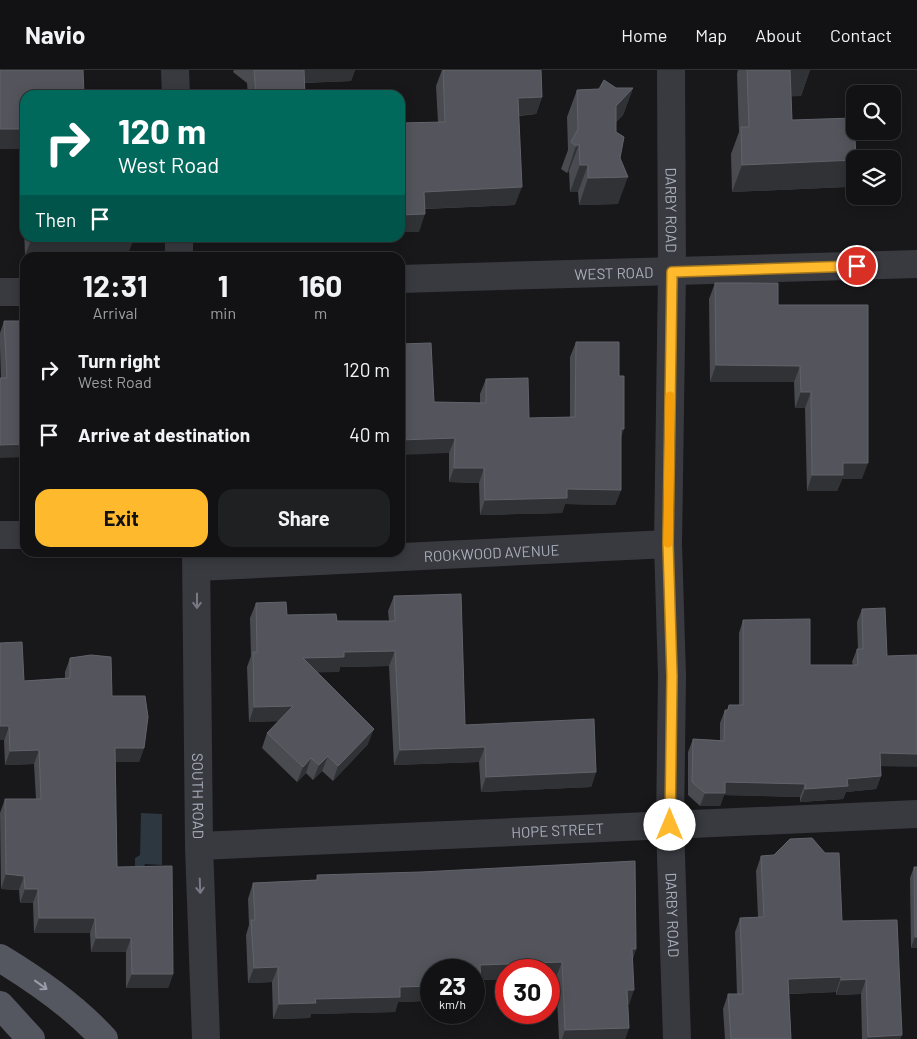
<!DOCTYPE html>
<html lang="en">
<head>
<meta charset="utf-8">
<style>
	:root { --surface:#121214; --page:#1f2022; --text:#f1f3f6; --muted:#9c9ea0; --line:#313234; --accent:#ffb92c }
	body { margin:0; font-family:Barlow,sans-serif; background:var(--page); color:var(--text); height:100vh; display:flex; flex-direction:column; font-size:19px; white-space:nowrap }
	* { box-sizing:border-box; margin:0 }
	p { font-size:16px; color:var(--muted) }
	.icon { flex:none; width:28px; height:28px; fill:none; stroke:currentColor; stroke-width:2; stroke-linecap:round; stroke-linejoin:round }
	.map { position:relative; flex:1; overflow:hidden }
	.drawer { position:absolute; left:20px; top:182px; width:385px; height:305px; display:flex; flex-direction:column; background:var(--surface); border-radius:15px; box-shadow:0 2px 12px #0003,0 0 0 1px var(--line) }
	.drawer>* { flex:none }
	.guide { position:absolute; left:20px; top:20px; width:385px; height:152px; border-radius:15px; box-shadow:0 2px 12px #0003,0 0 0 1px var(--line); background:#00695c; color:#fff; overflow:hidden }
	.fabs { position:absolute; left:846px; top:15px; display:grid; gap:10px }
	.fabs a { display:grid; place-items:center; width:55px; height:55px; border-radius:10px; background:var(--surface); box-shadow:0 2px 12px #0003,0 0 0 1px var(--line); font-size:25px }
	.speed { position:absolute; left:420px; top:889px; display:flex; gap:10px; font-size:25px; font-weight:700; text-align:center }
	.speed>* { display:grid; place-content:center; width:65px; height:65px; border-radius:50%; background:var(--surface); box-shadow:0 2px 12px #0003,0 0 0 1px var(--line); line-height:1 }
	.speed small { font-size:12px; font-weight:400 }
	.speed .limit { border:8px solid #d22; background:#fff; color:#111 }
	.pin { position:absolute; display:grid; place-items:center; width:42px; height:42px; color:#fff; margin:-21px; border:2px solid #fff; border-radius:50%; box-shadow:0 1px 5px #0007 }
	.me { position:absolute; width:55px; margin:-28px; rotate:0deg; stroke-linejoin:round; filter:drop-shadow(0 0 4px #0008) }
	.turn { display:flex; align-items:center; gap:18px; height:105px; padding:0 15px; font-size:22px }
	.turn .icon { width:65px; height:65px; stroke-width:2.5 }
	.turn b { display:block; font-size:35px; line-height:42px }
	.then { display:flex; align-items:center; height:48px; padding:0 15px; background:#0003; gap:10px; font-size:19px }
	.eta { display:flex; justify-content:space-evenly; align-items:center; height:85px; text-align:center }
	.eta b { font-size:30px; font-weight:700; line-height:35px }
	.button { display:flex; gap:10px; margin-top:auto; padding:10px 15px }
	.button a { flex:1; height:58px; border-radius:15px; background:var(--accent); color:#111; font-size:20px; font-weight:700; line-height:58px; text-align:center }
	.button a+a { background:var(--page); color:var(--text) }
	ul { padding:0; list-style:none }
	li { display:flex; align-items:center; gap:15px; height:65px; padding:0 15px }
	li div { flex:1 }
	li b { display:block; font-size:19px }
	li em { font-style:normal }
	header { display:flex; align-items:center; gap:30px; box-sizing:border-box; height:70px; padding:0 25px; background:var(--surface); border-bottom:1px solid var(--line) }
	header strong { font-size:24px }
	nav { display:flex; gap:28px; margin-inline-start:auto; font-size:18px }
	.map>svg:first-child { display:block }
	.water { fill:#2c3740 }
	.lines { fill:none; stroke-linecap:round; stroke-linejoin:round }
	.minor { stroke:#393a40; stroke-width:28 }
	.major { stroke:#54575f; stroke-width:28 }
	.wall { fill:#494b50 }
	.shaded-wall { fill:#313236 }
	.building { fill:#54555c; stroke:#61636b }
	.oneway { stroke:#777a84 }
	.oneway2 { stroke:#989da9 }
	.route-casing { stroke:#a6781d; stroke-width:12 }
	.route { stroke:#ffb92c; stroke-width:9 }
	.slow { stroke:#f59e0b; stroke-width:9 }
	.labels { text-anchor:middle; dominant-baseline:central; stroke-width:5; stroke-linejoin:round; paint-order:stroke }
	.street-label { font-size:15px; fill:#a9afbc; stroke:#131316 }
</style>
</head>
<body>
<header>
<strong>Navio</strong>
<nav><a>Home</a><a>Map</a><a>About</a><a>Contact</a></nav>
</header>
<div class="map">
<svg width="917" height="969" viewBox="0 0 917 969">
	<rect width="100%" height="100%" fill="#18181b"/>
	<!-- water -->
	<path class="water" d="M141,743L162,744V795L145,794L143,800L135,799V788L140,785Z"/>
	<g class="lines">
		<!-- minor -->
		<g class="minor">
			<path d="M175,0L176,25"/>
			<path id="s1" d="M671,0L672,202L668,474L672,606L670,755L677,969"/>
			<path d="M179,168V188"/>
			<path id="s2" d="M400,209L917,194"/>
			<path d="M0,222H25"/>
			<path d="M0,465H25"/>
			<path id="s3" d="M196,482L199,776L206,969"/>
			<path id="s4" d="M197,497L668,474"/>
			<path id="s5" d="M199,776L917,744"/>
		</g>
		<!-- major -->
		<g class="major">
			<path d="M0,888C38,911 74,936 104,969"/>
			<path d="M0,935L31,969"/>
		</g>
	</g>
	<!-- wall -->
	<g class="wall">
		<path d="M234,0H355L351,11L304,13L305,25H248L247,13L233,2Z"/>
		<path d="M442,0H541L542,27L536,44L519,46L515,135L425,139L419,162L438,52L436,16Z"/>
		<path d="M738,0H810L801,26H791L792,50L846,117L732,122L731,84L739,62L737,4Z"/>
		<path d="M633,18L623,45L616,52V62L620,88L618,134L579,135L578,122H570L569,101L567,103L561,99L568,80L567,47L577,20Z"/>
		<path d="M25,25V168H134L128,183L25,185L21,79Z"/>
		<path d="M715,213L778,235L862,409H842L837,421H807L805,338H795L794,312H710L709,229Z"/>
		<path d="M25,243V387L1,308L0,277V263L4,251H22Z"/>
		<path d="M576,272L619,306L621,369V420L615,435L565,434L562,443L480,445L479,413L449,412V383L434,332L480,333V324L486,309L529,348L570,347V287Z"/>
		<path d="M394,526L465,655L596,702L591,717L481,722L479,692L394,695L389,596L340,597L339,602H317L368,674L333,711L322,701L313,710L306,703L297,712L262,678L267,663L279,651L249,652L247,597L251,586L250,548L256,533L287,545L337,551H389L388,541Z"/>
		<path d="M862,539L880,697L881,706L876,719L846,722L843,729L800,732V727L724,725L720,736H700L688,725V682L693,669L720,670V653L725,640H727L729,635H739V563L743,550L810,595H853L852,592L857,579H858L857,552Z"/>
		<path d="M70,588L112,626L144,678L139,692H115L117,797L173,904L168,918H126V882H91L90,863H34L33,833H20L19,820L1,819L0,743L5,729H36L34,694L5,695L4,670L24,611L65,608V602Z"/>
		<path d="M761,786L842,851L902,965L900,969H862L861,924L836,925V922L789,924L791,969H725L723,939L728,924H737L735,862L740,848L758,847L756,801Z"/>
		<path d="M914,797L917,878H911L910,808Z"/>
		<path d="M317,805L636,879L633,888L628,935L629,958L625,969H559L556,907L506,900V909L481,910V914L475,929L398,932L395,942L311,944L310,948L273,949L272,912L248,913L246,865L249,855L248,829L253,813L316,810Z"/>
	</g>
	<!-- shaded-wall -->
	<g class="shaded-wall">
		<path d="M302,0H355L351,11L297,13Z"/>
		<path d="M790,0H810L801,26L780,27Z"/>
		<path d="M633,18L623,45L606,63L616,36Z"/>
		<path d="M542,27L536,44L511,46L518,28Z"/>
		<path d="M0,59H25V69L21,79H0Z"/>
		<path d="M579,74L569,101L567,103L576,76Z"/>
		<path d="M855,90V92L846,117L732,122L742,95Z"/>
		<path d="M580,95H588L578,122H570Z"/>
		<path d="M628,107L618,134L579,135L588,108Z"/>
		<path d="M522,117L515,135L418,139L424,122Z"/>
		<path d="M425,144L419,162H400V145Z"/>
		<path d="M32,168H134L128,183L25,185Z"/>
		<path d="M716,295L800,296L794,312H710Z"/>
		<path d="M801,322H811L805,338H795Z"/>
		<path d="M621,359H624L619,374Z"/>
		<path d="M455,368L449,383L400,385V370Z"/>
		<path d="M25,374V387L0,388V375Z"/>
		<path d="M843,393H868L862,409H842L837,421H807L812,405Z"/>
		<path d="M454,398H484L479,413L449,412Z"/>
		<path d="M567,419L621,420L615,435L565,434L562,443L480,445L485,430Z"/>
		<path d="M395,581L389,596L340,597L339,602L297,603L303,588L344,582Z"/>
		<path d="M293,636L288,651L249,652L254,637Z"/>
		<path d="M0,656H9L4,670H0Z"/>
		<path d="M374,659L368,674L333,711L338,696Z"/>
		<path d="M485,677L479,692L394,695L400,680Z"/>
		<path d="M115,678H144L139,692H110Z"/>
		<path d="M39,680L34,694L5,695L10,681Z"/>
		<path d="M880,683L917,684V697L875,696Z"/>
		<path d="M328,686L322,701L313,710L319,695Z"/>
		<path d="M311,688L306,703L297,712L303,697Z"/>
		<path d="M596,702L591,717L481,722L486,707Z"/>
		<path d="M881,706L876,719L846,722L843,729L800,732L805,719L847,709Z"/>
		<path d="M725,712L805,714L800,727L724,725L720,736H700L705,723Z"/>
		<path d="M6,804L24,806L19,820L1,819Z"/>
		<path d="M25,819H38L33,833H20Z"/>
		<path d="M39,848H95L90,863H34Z"/>
		<path d="M915,867H917V878H911Z"/>
		<path d="M96,868H131L126,882H91Z"/>
		<path d="M632,879H636L630,895Z"/>
		<path d="M562,892L556,907H549V900H506V909L475,910L480,895Z"/>
		<path d="M278,897L272,912L248,913L254,898Z"/>
		<path d="M132,904H173L168,918H126Z"/>
		<path d="M841,907L836,922L783,924L788,909Z"/>
		<path d="M866,909L861,924L836,925L841,910Z"/>
		<path d="M474,914H481L475,929H474Z"/>
		<path d="M431,916V931L398,932L395,942L311,944L310,948L273,949L279,934L400,917Z"/>
		<path d="M627,920H634L629,935H622Z"/>
		<path d="M629,958L625,969H562L565,960Z"/>
		<path d="M902,965L900,969H867L868,967Z"/>
	</g>
	<!-- building -->
	<g class="building">
		<path d="M0,0H83L84,25H25V59H0Z"/>
		<path d="M254,0H304L305,25H256Z"/>
		<path d="M443,0H541L542,27L518,28L522,117L424,122L425,144L400,145V53L445,52Z"/>
		<path d="M747,0H790L792,50L854,48L856,89H855V90L742,95L741,57H749Z"/>
		<path d="M604,10L616,18H633L616,36V62L624,67L620,88L628,107L588,108V95H580L579,74L576,76L571,72L578,59L577,20L599,19Z"/>
		<path d="M715,213H778V235H868V393H843V405H812L811,322H801L800,296L716,295Z"/>
		<path d="M4,251H25V374L0,375V308H7Z"/>
		<path d="M576,272H619V306H624V359H621V420L567,419V428L485,430L484,398H454L455,368L400,370V274L431,273L434,332L486,333V309L528,308L529,348L575,347Z"/>
		<path d="M461,524L465,655L594,649L596,702L486,707L485,677L400,680L395,581L344,582V587L303,588L374,659L338,696L328,686L319,695L311,688L303,697L267,663L293,636L254,637L253,582H257L256,533L286,532L287,545L336,544L337,551H395L394,526Z"/>
		<path d="M885,538L887,586L917,585V684L880,683L881,706L847,709L848,716L805,719V714L725,712V723H705L692,712L693,669L724,671L725,640H728L729,635H743V550L810,549V595H858L857,579H863L862,539Z"/>
		<path d="M22,572L24,611L70,608V588L91,585L111,587L112,626H145L148,647L144,678H115L117,797L172,796L173,904H132L131,868H96L95,848H39L38,819H25L24,806L6,804L5,729H41L39,680L10,681L9,656H0V573Z"/>
		<path d="M812,768L825,783H839L842,851L897,850L902,965L868,967L866,909L841,910V907L788,909L791,969H731L728,924H743L740,848L764,847L761,786L774,785L790,769Z"/>
		<path d="M635,791L636,879H632L634,920H627L629,958L565,960L562,892L480,895L481,914H474V900H431V916L400,917V927L315,929L316,933L279,934L278,897L254,898L251,850H255L253,813L318,810L317,805L421,802Z"/>
		<path d="M914,797H917V867H915Z"/>
	</g>
	<!-- one-way arrows -->
	<defs><path id="oneway-shaft" d="M-6 0H5M1.5-3L5.5 0L1.5 3" fill="none" stroke-width="1.6" stroke-linecap="round" stroke-linejoin="round" transform="scale(1.25)"/></defs>
	<g class="oneway">
		<use href="#oneway-shaft" transform="translate(197 531) rotate(90)"/>
		<use href="#oneway-shaft" transform="translate(200 816) rotate(88)"/>
	</g>
	<use class="oneway2" href="#oneway-shaft" transform="translate(41 915) rotate(36)"/>
	<g class="lines">
		<defs>
			<path id="route" d="M670,755L672,606L668,474L672,202L857,196"/>
		</defs>
		<!-- route casing -->
		<use href="#route" class="route-casing"/>
		<!-- route -->
		<use href="#route" class="route"/>
		<!-- slow -->
		<path class="slow" d="M668,473L670,326"/>
	</g>
	<g class="labels">
		<!-- street labels -->
		<g class="street-label">
			<text stroke="none"><textPath href="#s1" startOffset="140">DARBY ROAD</textPath></text>
			<text stroke="none"><textPath href="#s2" startOffset="214">WEST ROAD</textPath></text>
			<text stroke="none"><textPath href="#s4" startOffset="295">ROOKWOOD AVENUE</textPath></text>
			<text stroke="none"><textPath href="#s3" startOffset="244">SOUTH ROAD</textPath></text>
			<text stroke="none"><textPath href="#s5" startOffset="359">HOPE STREET</textPath></text>
			<text stroke="none"><textPath href="#s1" startOffset="845">DARBY ROAD</textPath></text>
		</g>
	</g>
</svg>
<div class="fabs">
<a><svg class="icon" aria-label="search" viewBox="0 0 24 24"><circle cx="10" cy="10" r="6"/><path d="M15 15l6 6"/></svg></a>
<a><svg class="icon" aria-label="layers" viewBox="0 0 24 24"><path d="M12 4l9 5-9 5-9-5zM3 14l9 5 9-5"/></svg></a>
</div>
<div class="speed"><div>23<small>km/h</small></div><div class="limit">30</div></div>
<div class="pin" style="left:857px;top:196px;background:#d93025"><svg class="icon" aria-label="arrive" viewBox="0 0 24 24"><path d="M6 21V4h12l-3 4 3 4H6"/></svg></div>
<svg class="me" style="left:670px;top:755px" viewBox="-20 -20 40 40"><circle r="19" fill="#fff"/><path d="M0-13L10 11 0 6-10 11z" fill="#ffb92c"/></svg>
<div class="guide">
<div class="turn"><svg class="icon" aria-label="right" viewBox="0 0 24 24"><path d="M7 20v-9h11M14 6l5 5-5 5"/></svg><div><b>120 m</b>West Road</div></div>
<div class="then">Then<svg class="icon" aria-label="arrive" viewBox="0 0 24 24"><path d="M6 21V4h12l-3 4 3 4H6"/></svg></div>
</div>
<section class="drawer">
<div class="eta">
<div><b>12:31</b><p>Arrival</p></div>
<div><b>1</b><p>min</p></div>
<div><b>160</b><p>m</p></div>
</div>
<ul>
<li><svg class="icon" aria-label="right" viewBox="0 0 24 24"><path d="M7 20v-9h11M14 6l5 5-5 5"/></svg><div><b>Turn right</b><p>West Road</p></div><em>120 m</em></li>
<li><svg class="icon" aria-label="arrive" viewBox="0 0 24 24"><path d="M6 21V4h12l-3 4 3 4H6"/></svg><div><b>Arrive at destination</b></div><em>40 m</em></li>
</ul>
<div class="button"><a>Exit</a><a>Share</a></div>
</section>
</div>
</body>
</html>
